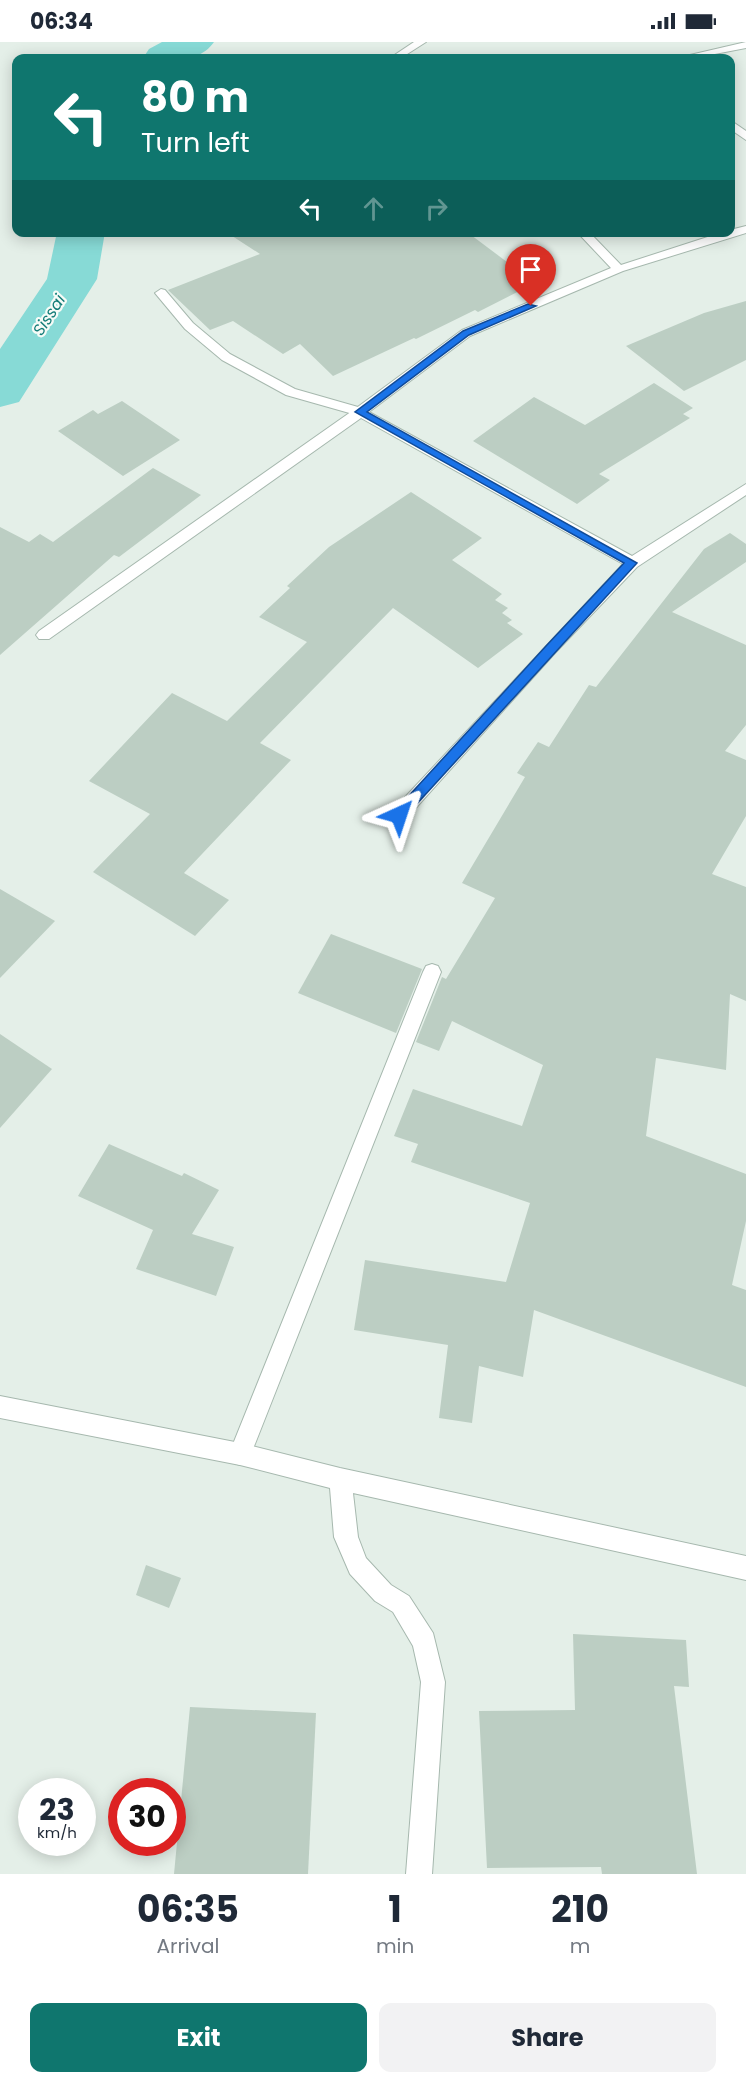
<!DOCTYPE html>
<html lang="en">
<head>
<meta charset="utf-8">
<style>
	:root { --surface:#fff; --page:#f2f2f3; --text:#1f2937; --muted:#747a83; --accent:#0f766e }
	body { margin:0; font-family:Poppins,sans-serif; background:var(--page); color:var(--text); height:100vh; display:flex; flex-direction:column; font-size:22px; white-space:nowrap }
	* { box-sizing:border-box; margin:0 }
	p { font-size:20px; color:var(--muted) }
	.icon { flex:none; width:33px; height:33px; fill:none; stroke:currentColor; stroke-width:2; stroke-linecap:round; stroke-linejoin:round }
	.map { position:relative; height:1832px; overflow:hidden }
	.drawer { display:flex; flex-direction:column; background:var(--surface); flex:1 }
	.drawer>* { flex:none }
	.top-card { position:absolute; left:12px; top:12px; width:723px; height:183px; border-radius:12px; box-shadow:0 3px 15px #0003; background:#0f766e; color:#fff; overflow:hidden }
	.speed { position:absolute; left:18px; top:1736px; display:flex; gap:12px; font-size:30px; font-weight:700; text-align:center }
	.speed>* { display:grid; place-content:center; width:78px; height:78px; border-radius:50%; background:var(--surface); box-shadow:0 3px 15px #0003; line-height:1 }
	.speed small { font-size:15px; font-weight:400 }
	.speed .limit { border:9px solid #d22; background:#fff; color:#111 }
	.pin { position:absolute; display:grid; place-items:center; width:51px; height:51px; color:#fff; margin:-62px -26px; border-radius:50% 50% 50% 0; rotate:-45deg; box-shadow:0 0 6px #0007 }
	.pin .icon { rotate:45deg }
	.me { position:absolute; width:66px; margin:-33px; rotate:42deg; stroke-linejoin:round; filter:drop-shadow(0 0 4px #0008) }
	.turn { display:flex; align-items:center; gap:21px; height:126px; padding:0 30px; font-size:27px }
	.turn .icon { width:78px; height:78px; stroke-width:2.5 }
	.turn b { display:block; font-size:42px; line-height:51px }
	.lanes { display:flex; align-items:center; height:57px; padding:0 30px; background:#0003; justify-content:center; gap:30px; direction:ltr }
	.lanes .off { opacity:.35 }
	.eta { display:flex; justify-content:space-evenly; align-items:center; height:102px; text-align:center }
	.eta b { font-size:36px; font-weight:700; line-height:42px }
	.cta { display:flex; gap:12px; margin-top:auto; padding:12px 30px }
	.cta a { flex:1; height:69px; border-radius:12px; background:var(--accent); color:#fff; font-size:24px; font-weight:700; line-height:69px; text-align:center }
	.cta a+a { background:var(--page); color:var(--text) }
	.status { display:flex; justify-content:space-between; align-items:center; height:42px; padding:0 30px; background:var(--surface); direction:ltr }
	.status svg { height:16px; fill:currentColor }
	.map>svg:first-child { display:block }
	.lines { fill:none; stroke-linecap:round; stroke-linejoin:round }
	.river { fill:#87dad6; fill-rule:evenodd }
	.building { fill:#bccec3 }
	.lane-casing { stroke:#a6b8ae; stroke-width:2 }
	.street-casing { stroke:#a6b8ae; stroke-width:2 }
	.lane { fill:#fff; fill-rule:evenodd }
	.street { fill:#fff; fill-rule:evenodd }
	.route { fill:#1a73e8; stroke:#114b97; stroke-width:1.5 }
	.labels { text-anchor:middle; dominant-baseline:central; stroke-width:4.5; stroke-linejoin:round; paint-order:stroke }
	.far-water-label { font-size:16px; font-style:italic; fill:#137c78; stroke:#f6fbf7 }
</style>
</head>
<body>
<div class="status"><b>06:34</b><svg viewBox="0 0 49 12"><path d="M0 12V9h3v3zM5 12V6h3v6zM10 12V3h3v9zM15 12V0h3v12zM26 1h20v11H26zM47 4h2v5h-2z"/></svg></div>
<div class="map">
<svg width="746" height="1832" viewBox="0 0 746 1832">
	<rect width="100%" height="100%" fill="#e4efe8"/>
	<g class="lines">
		<!-- river -->
		<g class="river">
			<path d="M162,0H214C198,23 169,16 143,16L149,7Z"/>
			<path d="M57,190H105L97,237L19,360L0,365V307L47,237Z"/>
		</g>
	</g>
	<!-- building -->
	<g class="building">
		<path d="M226,190H467L535,241L478,270L475,268L416,297L414,296L333,334L300,302L283,312L233,279L210,288L168,248L260,212Z"/>
		<path d="M746,259V318L684,349L626,304L704,271Z"/>
		<path d="M654,341L693,366L683,372L690,376L599,432L610,438L577,462L473,399L534,355L585,383Z"/>
		<path d="M122,359L180,398L123,434L58,389L93,368L98,372Z"/>
		<path d="M153,426L201,453L119,515L114,513L0,613V485L29,500L40,492L53,500Z"/>
		<path d="M411,450L482,496L452,518L502,552L495,558L508,566L502,571L512,578L507,581L523,592L478,626L393,566L260,701L291,718L184,831L229,858L195,894L93,830L150,772L89,739L172,651L227,679L307,600L259,575L290,546L287,544L329,505Z"/>
		<path d="M730,491L746,502V520L672,570L746,603V683L725,709L746,718V774L712,832L746,845V959L730,952L726,1028L656,1016L646,1094L746,1132V1179L732,1243L746,1248V1345L534,1268L523,1335L479,1324L472,1381L439,1376L448,1303L354,1288L365,1218L506,1240L530,1161L411,1120L418,1102L394,1094L413,1047L522,1084L543,1023L452,979L439,1009L416,1000L442,935L446,937L495,856L462,841L525,735L517,731L538,700L549,705L589,643L596,645L704,507Z"/>
		<path d="M0,847L55,879L0,936Z"/>
		<path d="M331,892L422,927L396,991L298,951Z"/>
		<path d="M0,992L52,1027L0,1086Z"/>
		<path d="M109,1102L182,1134L184,1131L219,1148L192,1192L234,1205L216,1254L136,1227L153,1188L78,1154Z"/>
		<path d="M146,1523L181,1536L169,1566L136,1553Z"/>
		<path d="M573,1592L686,1598L689,1645L674,1644L697,1832H602L601,1825L487,1826L479,1669L575,1668Z"/>
		<path d="M190,1665L316,1671L308,1832H174Z"/>
	</g>
	<g class="lines">
		<defs>
			<g id="lane">
				<path d="M161,247L165,248L193,281L230,312L295,347L365,367L367,370L360,374L286,353L222,318L185,287L155,251Z"/>
				<path d="M432,922L438,924L441,930L251,1412L248,1420L240,1423L232,1420L229,1412L423,930L426,924Z"/>
			</g>
			<g id="street">
				<path d="M414,0H426L401,16H390Z"/>
				<path d="M746,0V6L694,16H677Z"/>
				<path d="M730,78L746,89V98L730,87Z"/>
				<path d="M746,184V191L623,229L470,294L369,370L632,514L746,442V453L637,525L555,611L405,778L399,780L393,778L391,773L393,768L623,522L361,376L49,597H39L36,593L39,589L355,367L462,288L611,226L577,190H589L621,223L723,190H730V188Z"/>
				<path d="M0,1354L240,1401L340,1426L746,1514V1538L353,1451L358,1495L366,1516L391,1543L409,1554L433,1591L445,1640L432,1832H406L421,1640L413,1604L393,1570L375,1559L350,1532L334,1495L330,1446L240,1423L0,1376Z"/>
			</g>
		</defs>
		<!-- lane casing -->
		<use href="#lane" class="lane-casing"/>
		<!-- street casing -->
		<use href="#street" class="street-casing"/>
		<!-- lane -->
		<use href="#lane" class="lane"/>
		<!-- street -->
		<use href="#street" class="street"/>
	</g>
	<!-- route -->
	<path class="route" d="M528,262L536,264L469,293L367,370L637,521L403,777L399,778L392,773L394,770L546,604L624,521L355,370L463,289Z"/>
	<g class="labels">
		<!-- far-water labels -->
		<g class="far-water-label">
			<text transform="translate(49 273) rotate(-57)">Sissai</text>
		</g>
	</g>
</svg>
<div class="speed"><div>23<small>km/h</small></div><div class="limit">30</div></div>
<div class="pin" style="left:531px;top:264px;background:#d93025"><svg class="icon" aria-label="arrive" viewBox="0 0 24 24"><path d="M6 21V4h12l-3 4 3 4H6"/></svg></div>
<svg class="me" style="left:399px;top:773px" viewBox="-20 -20 40 40"><path d="M0-17L14 15 0 8-14 15z" fill="#1a73e8" stroke="#fff" stroke-width="4"/></svg>
<div class="top-card">
<div class="turn"><svg class="icon" aria-label="left" viewBox="0 0 24 24"><path d="M17 20v-9H6M10 6l-5 5 5 5"/></svg><div><b>80 m</b>Turn left</div></div>
<div class="lanes"><svg class="icon" aria-label="left" viewBox="0 0 24 24"><path d="M17 20v-9H6M10 6l-5 5 5 5"/></svg><svg class="icon off" aria-label="ahead" viewBox="0 0 24 24"><path d="M12 20V5M6 11l6-6 6 6"/></svg><svg class="icon off" aria-label="right" viewBox="0 0 24 24"><path d="M7 20v-9h11M14 6l5 5-5 5"/></svg></div>
</div>
</div>
<section class="drawer">
<div class="eta">
<div><b>06:35</b><p>Arrival</p></div>
<div><b>1</b><p>min</p></div>
<div><b>210</b><p>m</p></div>
</div>
<div class="cta"><a>Exit</a><a>Share</a></div>
</section>
</body>
</html>
